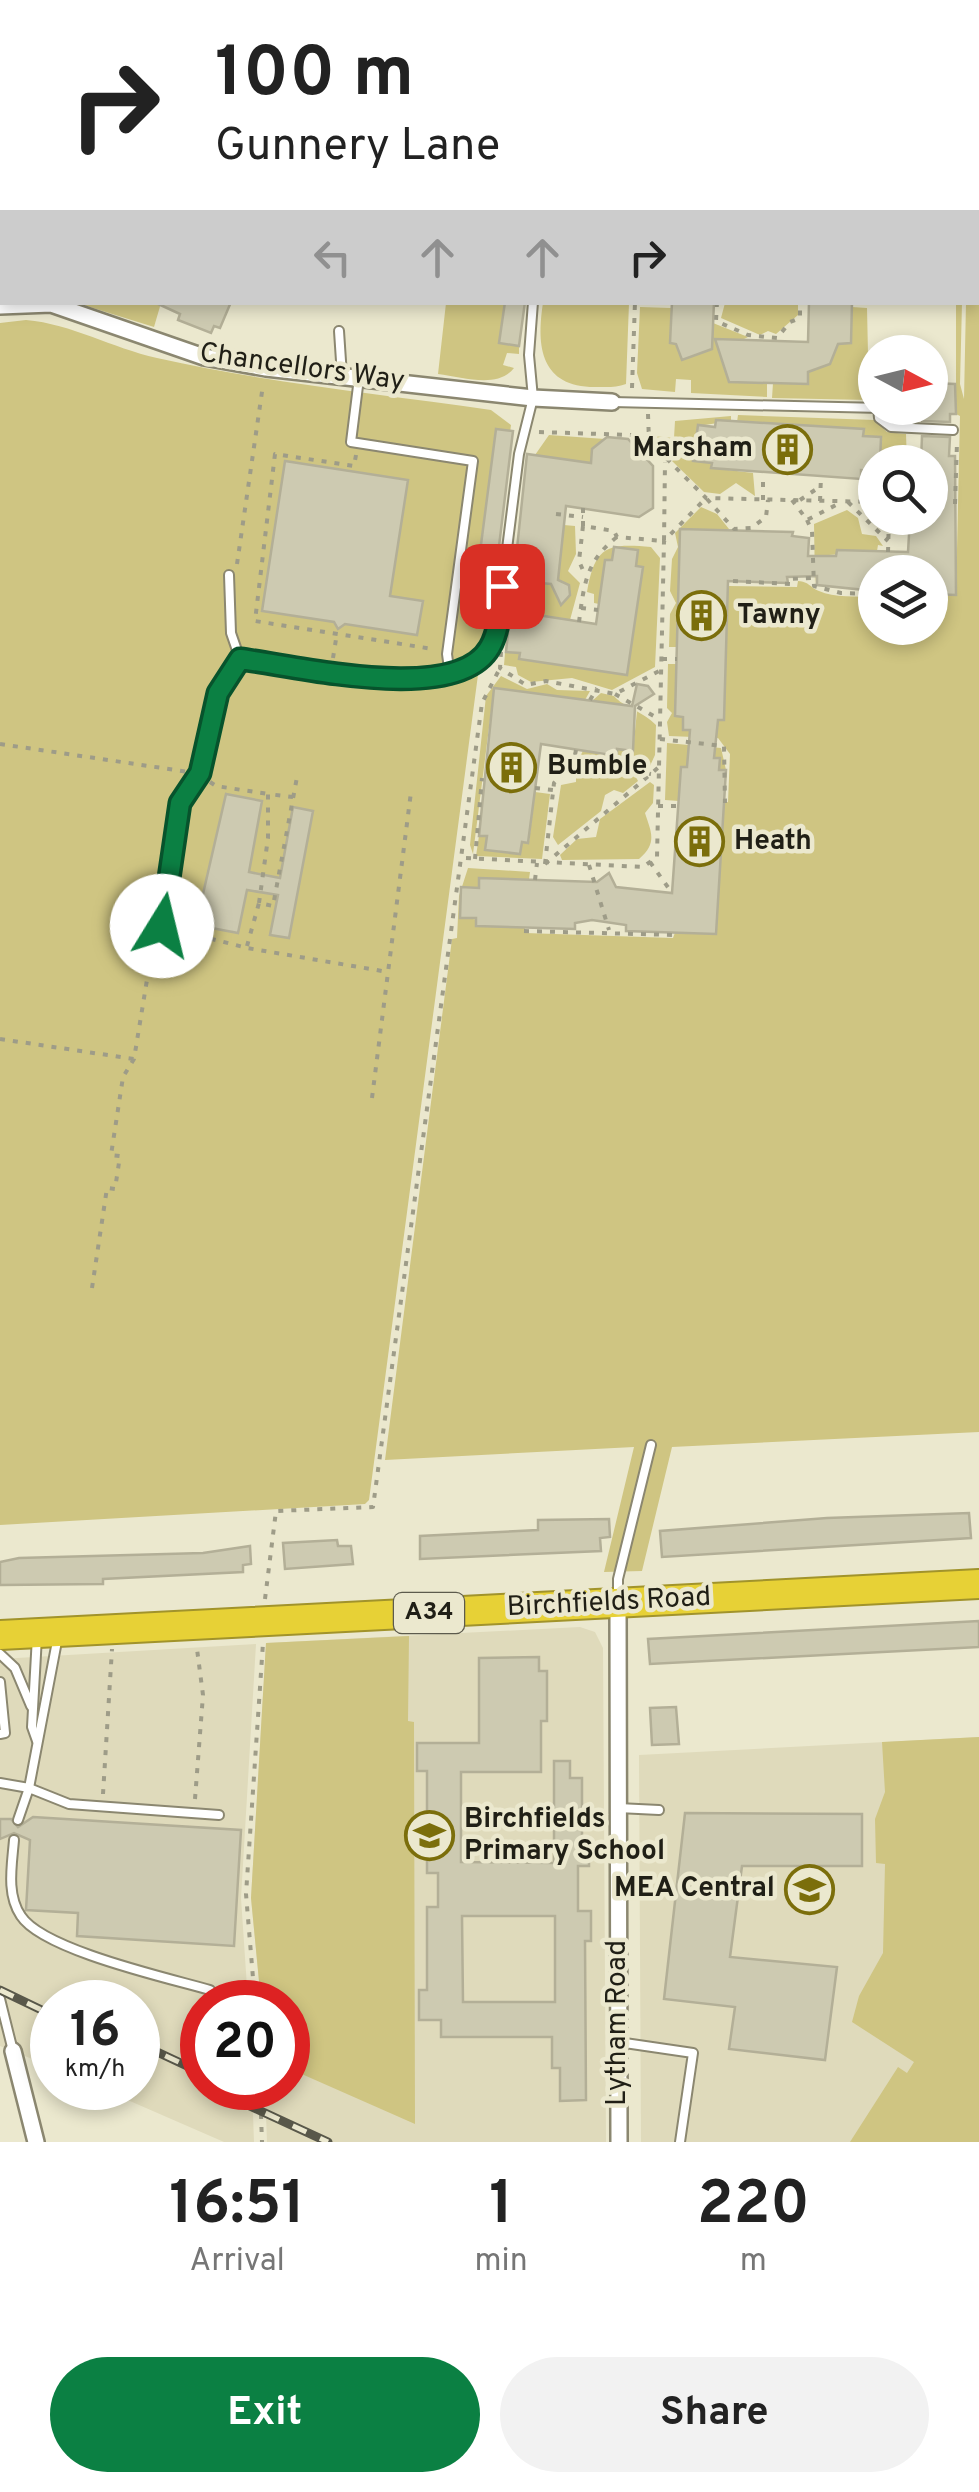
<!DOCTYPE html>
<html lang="en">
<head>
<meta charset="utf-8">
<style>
	:root { --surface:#fff; --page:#f2f2f2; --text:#222; --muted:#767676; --accent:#0b8043 }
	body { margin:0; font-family:Overpass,sans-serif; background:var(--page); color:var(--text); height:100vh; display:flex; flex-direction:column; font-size:38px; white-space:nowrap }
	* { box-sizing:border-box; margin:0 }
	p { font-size:32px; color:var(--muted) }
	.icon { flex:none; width:55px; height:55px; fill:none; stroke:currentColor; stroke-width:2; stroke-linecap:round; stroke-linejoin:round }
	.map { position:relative; height:2142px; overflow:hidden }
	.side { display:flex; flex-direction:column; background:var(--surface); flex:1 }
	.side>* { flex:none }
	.top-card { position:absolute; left:0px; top:0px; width:980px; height:305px; box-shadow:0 5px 15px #0003; background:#fff; color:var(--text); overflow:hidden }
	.needle { width:65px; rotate:97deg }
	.controls { position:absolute; left:858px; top:335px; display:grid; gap:20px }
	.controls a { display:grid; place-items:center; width:90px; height:90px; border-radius:50%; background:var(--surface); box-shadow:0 5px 15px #0003; font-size:50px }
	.speed { position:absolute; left:30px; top:1980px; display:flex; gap:20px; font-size:50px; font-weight:700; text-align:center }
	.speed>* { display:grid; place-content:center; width:130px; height:130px; border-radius:50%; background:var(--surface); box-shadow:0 5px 15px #0003; line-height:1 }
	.speed small { font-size:25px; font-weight:400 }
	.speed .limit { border:15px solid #d22; background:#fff; color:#111 }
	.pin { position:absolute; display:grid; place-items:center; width:85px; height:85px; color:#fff; margin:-42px; border-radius:20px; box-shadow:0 5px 15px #0006 }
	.me { position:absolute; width:110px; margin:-55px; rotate:9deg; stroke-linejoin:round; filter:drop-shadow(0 0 8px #0008) }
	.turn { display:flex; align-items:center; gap:35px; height:210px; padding:0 50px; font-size:45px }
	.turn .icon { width:130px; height:130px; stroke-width:2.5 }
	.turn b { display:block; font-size:70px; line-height:85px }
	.lanes { display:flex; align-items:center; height:95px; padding:0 50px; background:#0003; justify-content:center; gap:50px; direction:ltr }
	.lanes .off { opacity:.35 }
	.eta { display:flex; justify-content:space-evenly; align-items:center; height:170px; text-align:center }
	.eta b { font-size:60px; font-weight:700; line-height:70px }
	.cta { display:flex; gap:20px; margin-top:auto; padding:20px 50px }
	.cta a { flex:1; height:115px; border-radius:60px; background:var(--accent); color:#fff; font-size:40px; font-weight:700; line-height:115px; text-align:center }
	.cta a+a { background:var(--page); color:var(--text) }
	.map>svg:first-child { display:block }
	.built { fill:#dfdabb }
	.green { fill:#cfc582 }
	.building { fill:#cdcab1; stroke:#b3af97; stroke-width:2.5; fill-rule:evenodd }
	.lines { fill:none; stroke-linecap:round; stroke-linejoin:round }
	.lane-casing { stroke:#8b8770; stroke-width:12 }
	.street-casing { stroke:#8b8770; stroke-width:20 }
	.highway-casing { stroke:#a1932b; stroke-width:32 }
	.path { stroke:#9e9c88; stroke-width:4; stroke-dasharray:5 8; stroke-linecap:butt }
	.lane { stroke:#fff; stroke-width:8 }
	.street { stroke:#fff; stroke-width:15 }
	.highway { stroke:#e7d136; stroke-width:28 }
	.rail-casing { stroke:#59584a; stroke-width:9 }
	.rail { stroke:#ebe8ce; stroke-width:5; stroke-dasharray:15; stroke-linecap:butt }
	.route-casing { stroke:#07532c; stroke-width:25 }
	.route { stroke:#0b8043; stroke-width:18 }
	.labels { text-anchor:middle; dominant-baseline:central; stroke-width:9; stroke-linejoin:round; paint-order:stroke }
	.shield { fill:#ebe8ce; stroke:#5d5b4d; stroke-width:2.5 }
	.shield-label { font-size:25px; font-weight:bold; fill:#201f16 }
	.street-label { font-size:28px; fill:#201f16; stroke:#ebe8ce }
	.poi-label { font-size:28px; font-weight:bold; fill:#201f16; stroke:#ebe8ce; text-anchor:start }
</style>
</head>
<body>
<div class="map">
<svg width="979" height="2142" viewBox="0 0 979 2142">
	<rect width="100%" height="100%" fill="#ebe8ce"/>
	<!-- built -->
	<g class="built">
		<path d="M580,1627L595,1632L603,1648L606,2142H267L265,2088H288V2002H261L251,1898L266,1643Z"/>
		<path d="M256,1644L241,1898L248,2002H202V2088H252L254,2142H224L100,2088H138V2002H52V2067L0,2046V1659Z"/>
		<path d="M979,1737V2142H641L639,1755Z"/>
	</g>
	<!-- green -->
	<g class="green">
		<path d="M979,161V1432L672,1447L642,1571L604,1572L634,1447L385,1460L452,939L457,938L459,896L468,868L530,872L529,879L480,878L479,888H461L460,917L525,927V933L673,938L723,803L728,802L730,754L718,738L669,736L667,722L672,713L667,708L668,664H677L675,716L683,717V729L716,731L728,586L797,587L798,581C810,582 809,587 819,591C834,598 857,596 875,597V628H930V594H956L960,416L956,414V303H962L960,384L964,399L966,303L978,302Z"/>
		<path d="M77,303H161L154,327Z"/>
		<path d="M446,303H505L499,343L519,346V354L507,353L503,365L514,368C498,389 463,377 438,374Z"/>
		<path d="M543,303H629L626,384C616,388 606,387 595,387C541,387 536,347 543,303Z"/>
		<path d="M725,303H798V315L776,334L768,331L760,335L721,318Z"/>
		<path d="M640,307L671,308L670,343L676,344L682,360L710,350L713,323L748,337L719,352L728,379L767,383V397L691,393V380L676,379L675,392L642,389L637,373Z"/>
		<path d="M852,307L867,308L869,400L772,398L773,383L807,384L808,372L830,364L838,344L851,343Z"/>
		<path d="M26,320C72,324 112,348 157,358C267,383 380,394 491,410L511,425L369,1500L365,1504L0,1525V323Z"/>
		<path d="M738,415L875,420L887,432L906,434L907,462H880L881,437L863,436V430L737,422Z"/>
		<path d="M731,416V421L698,426L694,460L712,463V468L753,473L755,496L736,483L720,494L704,492L672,461L677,456L668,445L662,448L652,436L674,438L675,421Z"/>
		<path d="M549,435L605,439L592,449L591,463L535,455Z"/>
		<path d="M701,507L717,514L729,529H680L677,647H669L670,614L676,603L670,591L672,559L678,547L675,533Z"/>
		<path d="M847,510L858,518L862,534L876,536L883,546L878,545L877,551L817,556L815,585L814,524Z"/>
		<path d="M564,525L575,526L576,554L568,571L580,583L570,620L510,616L506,651L520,653V659L627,675L642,567L636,566L638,550L615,547L612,561L605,560L599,604L594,603V594L587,592C595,546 607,543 651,547L660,558L655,667L612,690L572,678L531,682L518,675L516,667L504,665L509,606L525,609L527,596L511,592L514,580L559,572Z"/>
		<path d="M501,676L527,689L547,684L557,690L590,691L585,700L494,688L473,854L470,845L486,696Z"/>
		<path d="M601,693L614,696C623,707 644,712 656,725L655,755L649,768L578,760L583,751L617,756V749L633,751L637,711L592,701Z"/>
		<path d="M667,743L721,748L726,770H719L720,759L688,757L687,767L681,768L679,801L665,800Z"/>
		<path d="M576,768L635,775L638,781L623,793L614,790L605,795L601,811L558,845L553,837L561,785L576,782Z"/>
		<path d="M650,782L654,785L653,803L645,813C651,832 658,843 639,859L562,860L560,855L577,839L596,837L600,819Z"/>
		<path d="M535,792L550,794L542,859L476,856L479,836H487L485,850L520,854L522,842H529Z"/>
		<path d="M409,1636L408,1721L414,1722L415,2124L288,2068V2002H261L251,1898L266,1643Z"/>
		<path d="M979,1737V2142H850L898,2067L907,2073L914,2062L852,2022L859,1996L883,1953L885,1864L876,1863L875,1819L885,1792L882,1742Z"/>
	</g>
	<!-- building -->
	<g class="building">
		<path d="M154,302H231L220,328L214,326L211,333L178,320L180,314Z"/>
		<path d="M505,302H525L519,346L499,343Z"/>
		<path d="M672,302H714L712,349L682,360L676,344L670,343Z"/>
		<path d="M809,302H852L851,343L838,344L830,364L808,372V384L729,382L715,339L808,342Z"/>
		<path d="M930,383L955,384L956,414H950V422L922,421V408H930Z"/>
		<path d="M716,420L864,429L863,436L881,437L880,462H875V471L861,470V479L711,468L712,463L693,461L698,425L715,427Z"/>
		<path d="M496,429L513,431L490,620L466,617L474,560H479Z"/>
		<path d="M922,436L950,437L949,456H955L956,595L930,594V572H875V591L817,585V576L787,577L788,583L728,581L724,720H718L714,758H720L719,770H726L716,934L626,931V925L592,920L575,923V929L476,926V918H460L461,887L479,888V878L597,882L609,873L616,887L672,893L681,767H687L690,730H683V717L675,716L680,529L793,532L792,536L809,538L808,556H836L837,550L908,552L910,518H930V462H921Z"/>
		<path d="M607,437L628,439L653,466V508L639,517L566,506L558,580L569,585L570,595L561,605L551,584L529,582L524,613L596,624L605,560H612L614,547L638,550L636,566L643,567L627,675L519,659L520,653L506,652L527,454L591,463L592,449Z"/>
		<path d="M285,461L408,480L390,596L423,601L417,635L345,624L338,629L334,622L262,611Z"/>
		<path d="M637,684L648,686L654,694L635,706L633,751L617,749V756L541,744L528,843L522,842L520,854L485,850L487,836H479L494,688L632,706Z"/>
		<path d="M226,794L262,801L249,872L280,878L293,807L313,811L289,938L270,935L278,895L247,890L238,933L201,926L203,894Z"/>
		<path d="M969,1513L971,1538L662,1557L660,1531L827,1518Z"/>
		<path d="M609,1519L610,1537L600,1538L601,1551L420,1559V1536L538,1530V1520Z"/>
		<path d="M337,1540L338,1546H351L353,1564L285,1569L283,1543Z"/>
		<path d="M250,1546L251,1564L243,1565V1572L103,1579V1584L0,1585V1562L19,1558L203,1553Z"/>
		<path d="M979,1621V1647L650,1664L648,1639Z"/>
		<path d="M539,1657V1671H547V1721H541V1772H461V1862L554,1863V1761H570V1778H582V1837H589V1866H578V1911H591V1941H585L586,2100L560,2101V2068H552V2037H441V2020H419V1990H427V1907H438V1873H427V1771H417V1743H479V1658ZM462,1916H555V2002H463Z"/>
		<path d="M676,1707L679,1744L652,1745L650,1708Z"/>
		<path d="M685,1813L862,1814V1866H742L730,1957L837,1967L825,2060L729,2049L735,2007L664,1999Z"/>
		<path d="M33,1817L241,1830L234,1946L77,1936L78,1913L26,1910L30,1840L14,1833L0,1839V1819H11L18,1827Z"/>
	</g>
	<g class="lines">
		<defs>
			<g id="lane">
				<path d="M466,0L467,2"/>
				<path d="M614,0L616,2"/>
				<path d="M478,2L481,0"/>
				<path d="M941,2V0"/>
				<path d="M339,331L342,376"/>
				<path d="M359,378L351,442L473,461L447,654L450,676"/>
				<path d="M612,402L882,408"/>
				<path d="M878,408L879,418L891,427L953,430"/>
				<path d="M229,575L231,633L240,659"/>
				<path d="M240,659C290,665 425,693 465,670C486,659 493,641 498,620L519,454L533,398L529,355L533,302"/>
				<path d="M162,926L180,803L200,773L217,693L240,659"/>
				<path d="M618,1599V1579L651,1445"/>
				<path d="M37,1636L32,1727L37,1741"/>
				<path d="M0,1654L15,1668L31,1706"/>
				<path d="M0,1682L5,1733L0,1734"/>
				<path d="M0,1783L29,1788L58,1636"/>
				<path d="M618,1808L659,1810"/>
				<path d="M18,1820L29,1788L69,1804L219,1815"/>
				<path d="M14,1840C12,1865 6,1894 21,1916C43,1950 168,1978 210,1990"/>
				<path d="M0,1999L13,2051"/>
				<path d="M618,2042L693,2053L680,2142"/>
			</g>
			<g id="street">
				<path d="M705,2L731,0"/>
				<path d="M0,306L51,304L204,357L266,368L533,398L612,402"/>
				<path d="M618,1603L619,2142"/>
				<path d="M13,2051L36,2142"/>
			</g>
			<path id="highway" d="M0,1635L979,1584"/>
		</defs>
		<!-- lane casing -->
		<use href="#lane" class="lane-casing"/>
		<!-- street casing -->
		<use href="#street" class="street-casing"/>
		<!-- highway casing -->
		<use href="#highway" class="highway-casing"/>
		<!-- path -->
		<g class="path">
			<path d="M240,0V2"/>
			<path d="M869,0L871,2"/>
			<path d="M0,20H2"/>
			<path d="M0,58H2"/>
			<path d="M0,261L2,259"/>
			<path d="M717,302L716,321L748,335L777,338L790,322L800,318V302L809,303"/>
			<path d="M632,388L635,302"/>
			<path d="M648,414L649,441L706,498L875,502"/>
			<path d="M539,432L632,435L649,441"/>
			<path d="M356,455L354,466L275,454L255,621L433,649"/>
			<path d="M763,500V474"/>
			<path d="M792,500L807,520L838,504"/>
			<path d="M800,500L821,486"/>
			<path d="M820,501L821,477"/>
			<path d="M848,502L888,541"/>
			<path d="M955,504L957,443"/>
			<path d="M583,508V526L614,531L617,537L664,541L665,462"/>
			<path d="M556,514L583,517"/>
			<path d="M807,520L812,531L814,586L841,593L875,594"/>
			<path d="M583,526L579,561L585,575"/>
			<path d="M888,552L889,518"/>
			<path d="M237,564L263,385"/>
			<path d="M733,581L790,584V579L811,578"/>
			<path d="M581,608L598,610"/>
			<path d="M579,622C584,584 586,561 617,537"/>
			<path d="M501,652L500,668L526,685L546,681L615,694L661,670"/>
			<path d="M333,658L337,633"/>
			<path d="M662,659H677"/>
			<path d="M615,694L659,719"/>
			<path d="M590,700L597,688"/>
			<path d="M660,739L724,746L725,803"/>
			<path d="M0,744L189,772"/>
			<path d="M576,750L573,764L651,774"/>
			<path d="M210,782L216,786L268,794"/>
			<path d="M535,788L553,790"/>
			<path d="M658,806H679"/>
			<path d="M466,858L643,867L657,857L664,541L706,498L734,529L751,528L766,517L768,500"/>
			<path d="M475,859L482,778"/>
			<path d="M650,862L672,893"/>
			<path d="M545,864L659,767"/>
			<path d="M545,864L554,783L573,764"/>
			<path d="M589,865L609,930"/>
			<path d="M535,880L537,863"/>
			<path d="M259,903L268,838V794L293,797"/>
			<path d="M173,929L247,948L388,972"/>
			<path d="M524,931L674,935"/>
			<path d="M247,946L259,903L273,906L297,777"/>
			<path d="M0,1039L134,1059"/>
			<path d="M372,1098L411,792"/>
			<path d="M92,1288L107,1188L115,1189L120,1156L111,1155L123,1077L134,1059L154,937"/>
			<path d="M265,1599L276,1511L373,1507L482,703L500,668"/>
			<path d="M103,1794L112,1649"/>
			<path d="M195,1799L203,1695L197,1649"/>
			<path d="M255,2002L246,1894L263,1643"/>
			<path d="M260,2088L262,2142"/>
		</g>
		<!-- lane -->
		<use href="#lane" class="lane"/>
		<!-- street -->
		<use href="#street" class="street"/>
		<!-- highway -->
		<use href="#highway" class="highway"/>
		<defs>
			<g id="rail">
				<path d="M0,1990L52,2015"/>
				<path d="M138,2043L202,2073"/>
				<path d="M211,2088L328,2142"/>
			</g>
		</defs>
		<!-- rail casing -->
		<use href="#rail" class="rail-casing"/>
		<!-- rail -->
		<use href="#rail" class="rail"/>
	</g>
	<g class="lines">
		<defs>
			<path id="route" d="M162,926L180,803L200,773L218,693L240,659C298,666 457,706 490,647C500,630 500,605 502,586"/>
		</defs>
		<!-- route casing -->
		<use href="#route" class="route-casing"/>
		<!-- route -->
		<use href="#route" class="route"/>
	</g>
	<!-- icons -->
	<defs>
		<symbol id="building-ring" viewBox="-11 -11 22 22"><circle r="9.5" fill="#ebe8ce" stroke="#7b6e0b" stroke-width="1.5"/><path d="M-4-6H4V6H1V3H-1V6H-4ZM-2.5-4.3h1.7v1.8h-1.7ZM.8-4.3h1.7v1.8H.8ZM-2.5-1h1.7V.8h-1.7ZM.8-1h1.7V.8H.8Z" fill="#7b6e0b"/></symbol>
		<symbol id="school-ring" viewBox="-11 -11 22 22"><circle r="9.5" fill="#ebe8ce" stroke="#7b6e0b" stroke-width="1.5"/><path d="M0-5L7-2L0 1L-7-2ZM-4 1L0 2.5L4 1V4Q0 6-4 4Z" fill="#7b6e0b"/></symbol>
	</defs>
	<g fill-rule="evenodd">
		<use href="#building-ring" x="760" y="422" width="55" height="55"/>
		<use href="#building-ring" x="674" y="588" width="55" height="55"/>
		<use href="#building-ring" x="484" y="740" width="55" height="55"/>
		<use href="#building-ring" x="672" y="814" width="55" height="55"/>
		<use href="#school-ring" x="402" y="1808" width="55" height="55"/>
		<use href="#school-ring" x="782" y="1862" width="55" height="55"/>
	</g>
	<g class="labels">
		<!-- shield labels -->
		<rect class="shield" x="394" y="1593" width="70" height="40" rx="8"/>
		<g class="shield-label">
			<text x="429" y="1613">A34</text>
		</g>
		<!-- street labels -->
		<g class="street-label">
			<text transform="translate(302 368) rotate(8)">Chancellors Way</text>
			<text transform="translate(609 1603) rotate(-3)">Birchfields Road</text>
			<text transform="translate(618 2023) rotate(-90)">Lytham Road</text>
		</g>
		<!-- poi labels -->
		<g class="poi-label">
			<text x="753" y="449" text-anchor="end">Marsham</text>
			<text x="737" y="616">Tawny</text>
			<text x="547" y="767">Bumble</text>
			<text x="734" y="842">Heath</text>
			<text x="464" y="1820">Birchfields<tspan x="464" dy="32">Primary School</tspan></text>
			<text x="775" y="1889" text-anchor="end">MEA Central</text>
		</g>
	</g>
</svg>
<div class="controls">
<a><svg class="needle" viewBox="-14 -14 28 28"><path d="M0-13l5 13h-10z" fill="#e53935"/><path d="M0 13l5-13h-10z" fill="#767676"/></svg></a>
<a><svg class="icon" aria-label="search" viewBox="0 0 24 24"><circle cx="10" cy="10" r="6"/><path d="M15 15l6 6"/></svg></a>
<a><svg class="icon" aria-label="layers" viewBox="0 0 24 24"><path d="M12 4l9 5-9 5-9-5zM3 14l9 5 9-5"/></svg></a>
</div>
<div class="speed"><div>16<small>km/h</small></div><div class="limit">20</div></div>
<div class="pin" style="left:502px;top:586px;background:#d93025"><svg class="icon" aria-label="arrive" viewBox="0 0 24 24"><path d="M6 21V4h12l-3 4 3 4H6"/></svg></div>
<svg class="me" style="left:162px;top:926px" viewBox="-20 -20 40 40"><circle r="19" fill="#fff"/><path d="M0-13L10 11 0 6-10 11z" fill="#0b8043"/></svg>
<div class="top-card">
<div class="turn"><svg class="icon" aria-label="right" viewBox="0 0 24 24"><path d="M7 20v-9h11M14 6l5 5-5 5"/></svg><div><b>100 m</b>Gunnery Lane</div></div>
<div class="lanes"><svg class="icon off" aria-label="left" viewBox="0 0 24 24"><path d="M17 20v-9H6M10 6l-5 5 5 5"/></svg><svg class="icon off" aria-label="ahead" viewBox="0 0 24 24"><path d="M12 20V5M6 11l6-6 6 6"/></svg><svg class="icon off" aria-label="ahead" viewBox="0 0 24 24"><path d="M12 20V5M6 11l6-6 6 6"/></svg><svg class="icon" aria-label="right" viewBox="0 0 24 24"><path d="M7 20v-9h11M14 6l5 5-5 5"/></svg></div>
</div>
</div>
<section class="side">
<div class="eta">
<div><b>16:51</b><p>Arrival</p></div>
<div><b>1</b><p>min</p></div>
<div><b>220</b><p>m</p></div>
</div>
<div class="cta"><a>Exit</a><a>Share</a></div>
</section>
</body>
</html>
